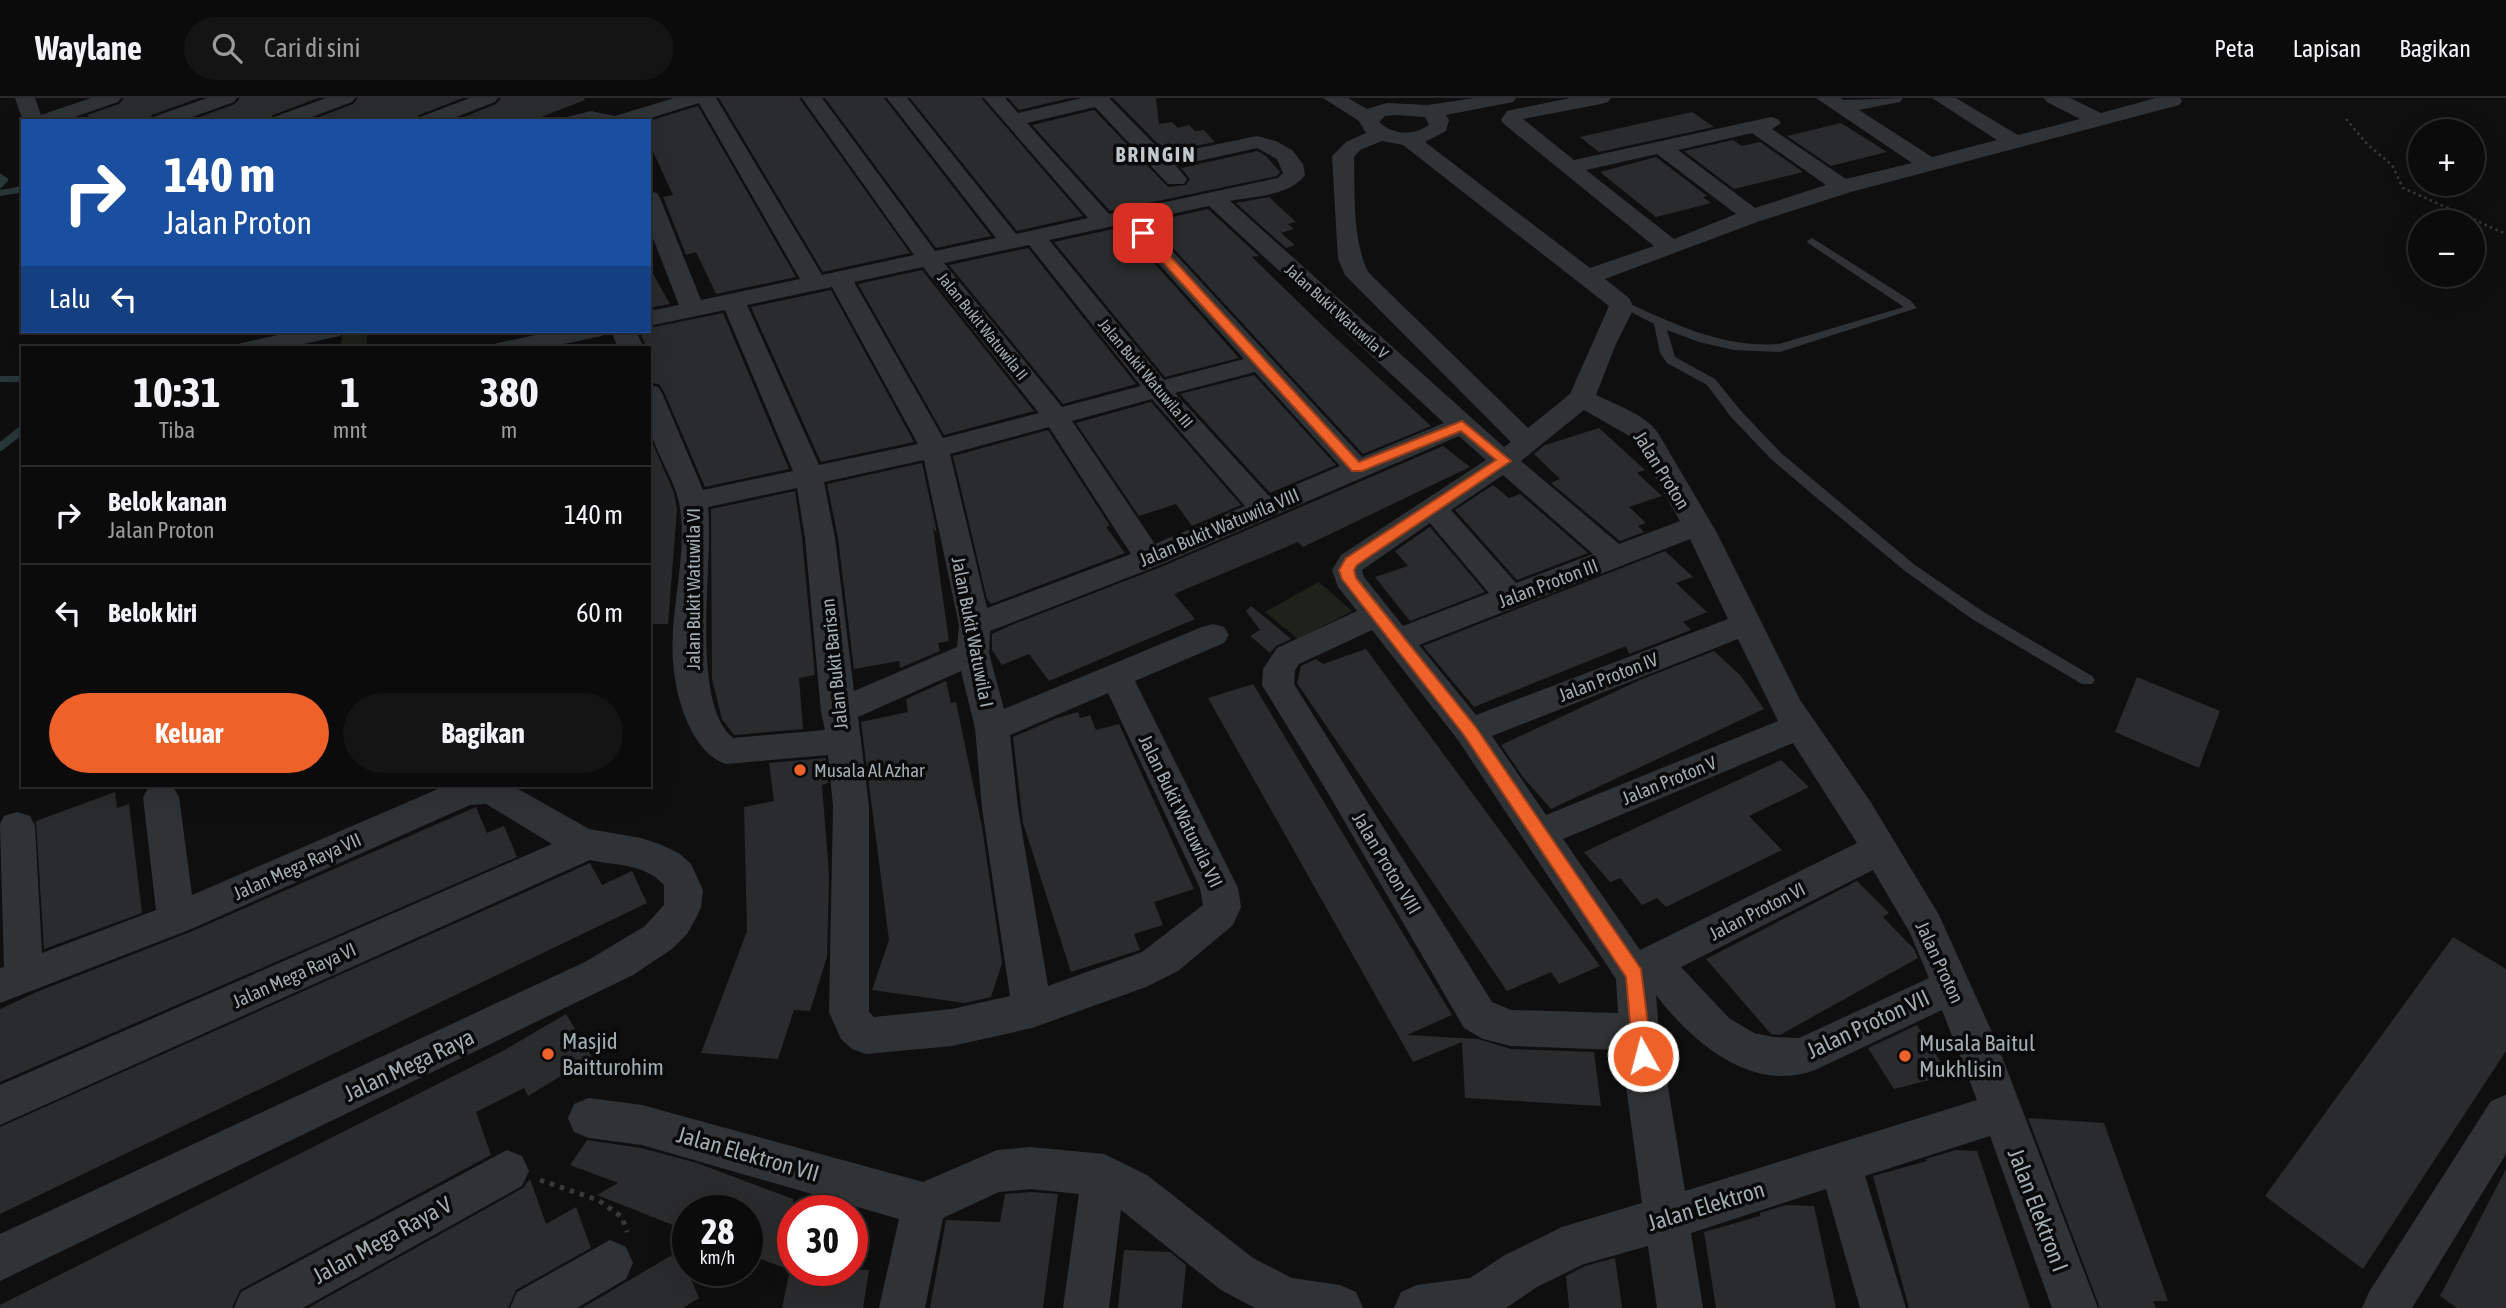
<!DOCTYPE html>
<html lang="id">
<head>
<meta charset="utf-8">
<style>
	:root { --surface:#0b0b0c; --page:#141415; --text:#f1f3f6; --muted:#9a9b9d; --line:#2b2b2d; --accent:#ee6129 }
	body { margin:0; font-family:"Asap Condensed",sans-serif; background:var(--page); color:var(--text); height:100vh; display:flex; flex-direction:column; font-size:26px; white-space:nowrap }
	* { box-sizing:border-box; margin:0 }
	p { font-size:23px; color:var(--muted) }
	.icon { flex:none; width:38px; height:38px; fill:none; stroke:currentColor; stroke-width:2; stroke-linecap:round; stroke-linejoin:round }
	.map { position:relative; flex:1; overflow:hidden }
	.drawer { position:absolute; left:21px; top:248px; width:630px; height:441px; display:flex; flex-direction:column; background:var(--surface); border-radius:0px; box-shadow:0 7px 28px #0002,0 0 0 2px var(--line) }
	.drawer>* { flex:none }
	.banner { position:absolute; left:21px; top:21px; width:630px; height:214px; border-radius:0px; box-shadow:0 7px 28px #0002,0 0 0 2px var(--line); background:#1a4fa0; color:#fff; overflow:hidden }
	.fabs { position:absolute; left:2408px; top:21px; display:grid; gap:14px }
	.fabs a { display:grid; place-items:center; width:77px; height:77px; border-radius:50%; background:var(--surface); box-shadow:0 7px 28px #0002,0 0 0 2px var(--line); font-size:35px }
	.speed { position:absolute; left:672px; top:1097px; display:flex; gap:14px; font-size:35px; font-weight:700; text-align:center }
	.speed>* { display:grid; place-content:center; width:91px; height:91px; border-radius:50%; background:var(--surface); box-shadow:0 7px 28px #0002,0 0 0 2px var(--line); line-height:1 }
	.speed small { font-size:18px; font-weight:400 }
	.speed .limit { border:10px solid #d22; background:#fff; color:#111 }
	.pin { position:absolute; display:grid; place-items:center; width:60px; height:60px; color:#fff; margin:-30px; border-radius:14px; box-shadow:0 4px 10px #0006 }
	.me { position:absolute; width:77px; margin:-38px; rotate:353deg; stroke-linejoin:round; filter:drop-shadow(0 0 5px #0008) }
	.turn { display:flex; align-items:center; gap:24px; height:147px; padding:0 28px; font-size:32px }
	.turn .icon { width:91px; height:91px; stroke-width:2.5 }
	.turn b { display:block; font-size:49px; line-height:60px }
	.then { display:flex; align-items:center; height:66px; padding:0 28px; background:#0003; gap:14px; font-size:26px }
	.eta { display:flex; justify-content:space-evenly; align-items:center; height:119px; text-align:center }
	.eta b { font-size:42px; font-weight:700; line-height:49px }
	.primary-button { display:flex; gap:14px; margin-top:auto; padding:14px 28px }
	.primary-button a { flex:1; height:80px; border-radius:42px; background:var(--accent); color:#fff; font-size:28px; font-weight:700; line-height:80px; text-align:center }
	.primary-button a+a { background:var(--page); color:var(--text) }
	ul { padding:0; list-style:none }
	li { display:flex; align-items:center; gap:21px; height:98px; padding:0 28px; border-top:2px solid var(--line) }
	li div { flex:1 }
	li b { display:block; font-size:26px }
	li em { font-style:normal }
	header { display:flex; align-items:center; gap:42px; box-sizing:border-box; height:98px; padding:0 35px; background:var(--surface); border-bottom:2px solid var(--line) }
	header strong { font-size:33px }
	nav { display:flex; gap:38px; margin-inline-start:auto; font-size:24px }
	.search { width:490px; height:63px; background:var(--page); display:flex; align-items:center; gap:18px; box-sizing:border-box; padding:0 24px; border-radius:38px; color:var(--muted); font-size:26px }
	.map>svg:first-child { display:block }
	.green { fill:#1d231b }
	.lines { fill:none; stroke-linecap:round; stroke-linejoin:round }
	.stream-far1 { stroke:#293738; stroke-width:6 }
	.stream { stroke:#293738; stroke-width:8 }
	.building { fill:#2a2b2c }
	.path-far1 { stroke:#363a3c; stroke-width:2.5; stroke-dasharray:2.5 3.5; stroke-linecap:butt }
	.path { stroke:#363a3c; stroke-width:5; stroke-dasharray:4.5 6; stroke-linecap:butt }
	.lane { fill:#303335; fill-rule:evenodd }
	.street { fill:#303335; fill-rule:evenodd }
	.route { fill:#ee6129; stroke:#9b3f1b; stroke-width:2 }
	.poi-dot { fill:#ee6129; stroke:#0a0a0b; stroke-width:2.5 }
	.labels { text-anchor:middle; dominant-baseline:central; stroke-width:7; stroke-linejoin:round; paint-order:stroke }
	.far-street-label { font-size:16px; fill:#a0acb1; stroke:#0a0a0b }
	.street-label { font-size:19px; fill:#a0acb1; stroke:#0a0a0b }
	.poi-label { font-size:19px; fill:#a0acb1; stroke:#0a0a0b; text-anchor:start }
	.far-district-label { font-size:21px; font-weight:bold; letter-spacing:2px; fill:#c1c9cd; stroke:#0a0a0b }
	.near-street-label { font-size:23px; fill:#a0acb1; stroke:#0a0a0b }
	.near-poi-label { font-size:23px; fill:#a0acb1; stroke:#0a0a0b; text-anchor:start }
</style>
</head>
<body>
<header>
<strong>Waylane</strong>
<div class="search"><svg class="icon" aria-label="search" viewBox="0 0 24 24"><circle cx="10" cy="10" r="6"/><path d="M15 15l6 6"/></svg>Cari di sini</div>
<nav><a>Peta</a><a>Lapisan</a><a>Bagikan</a></nav>
</header>
<div class="map">
<svg width="2506" height="1210" viewBox="0 0 2506 1210">
	<rect width="100%" height="100%" fill="#0f0f10"/>
	<!-- green -->
	<g class="green">
		<path d="M355,233H367V250H341L342,235Z"/>
		<path d="M1319,484L1352,513L1298,541L1265,514Z"/>
	</g>
	<g class="lines">
		<!-- stream-far1 -->
		<g class="stream-far1">
			<path d="M0,79L5,82L0,87"/>
			<path d="M0,95L23,91"/>
			<path d="M0,281H23"/>
		</g>
		<!-- stream -->
		<path class="stream" d="M0,349L23,331"/>
	</g>
	<!-- building -->
	<g class="building">
		<path d="M124,0H199L152,17L148,23H95L87,17L119,6Z"/>
		<path d="M240,0H318L273,17L269,23H189L235,6Z"/>
		<path d="M358,0H463L419,17L415,23H309L353,6Z"/>
		<path d="M501,0H584L585,2L531,23H454L496,6Z"/>
		<path d="M719,0H799L910,155L823,174Z"/>
		<path d="M825,0H884L991,138L936,150Z"/>
		<path d="M910,0H981L1083,118L1017,133Z"/>
		<path d="M1008,0H1070L1019,12Z"/>
		<path d="M1113,0H1156L1159,26L1172,24L1178,30L1189,27L1195,33L1204,32L1215,44L1166,54Z"/>
		<path d="M698,8L796,179L716,196L696,154L686,157L663,99L673,97L649,45V23Z"/>
		<path d="M1094,12L1168,89L1186,87L1190,81L1181,70L1257,53L1266,58L1280,74L1277,78L1110,113L1032,27Z"/>
		<path d="M1692,14L1714,29L1599,54L1580,39Z"/>
		<path d="M1841,25L1887,54L1831,68L1787,38Z"/>
		<path d="M1733,42L1742,48L1760,44L1803,74L1734,91L1684,53Z"/>
		<path d="M1656,59L1707,98L1703,99L1711,105L1656,119L1600,74Z"/>
		<path d="M1269,99L1296,124L1288,126L1294,131L1281,135L1295,147L1286,150L1236,105Z"/>
		<path d="M1208,111L1259,158L1252,159L1326,231L1431,328L1363,356L1149,124Z"/>
		<path d="M1122,129L1239,260L1165,279L1054,144Z"/>
		<path d="M1028,150L1136,286L1063,306L949,167Z"/>
		<path d="M649,169L670,206L649,210Z"/>
		<path d="M922,172L1034,313L944,337L858,186Z"/>
		<path d="M831,192L914,344L821,364L751,209Z"/>
		<path d="M723,215L789,371L705,389L664,294L659,286L649,285V250H647L639,233H649V230Z"/>
		<path d="M1254,277L1336,367L1270,395L1180,296Z"/>
		<path d="M1151,304L1241,407L1192,428L1176,406L1139,418L1076,325Z"/>
		<path d="M1599,330L1645,372L1637,375L1662,398L1629,409L1646,425L1638,428L1644,434L1620,443L1551,385L1560,381L1534,356L1545,347Z"/>
		<path d="M1048,332L1110,428L1106,429L1125,455L991,506L987,501L953,358Z"/>
		<path d="M649,337L674,395L677,411L668,526H649Z"/>
		<path d="M1443,348L1470,369L1303,449L1298,444L1174,496L1195,521L1049,583L1029,556L1002,567L992,552V536L1009,528L1161,469Z"/>
		<path d="M922,365L937,435L933,430L949,543L938,545L940,553L900,570L899,563L854,571L838,440L827,386Z"/>
		<path d="M1493,387L1509,400L1520,396L1588,455L1517,482L1455,412Z"/>
		<path d="M795,393L802,440L815,577L799,580L803,631L734,637L722,621L712,581L711,411Z"/>
		<path d="M1430,429L1485,494L1410,523L1375,479L1408,468L1395,453Z"/>
		<path d="M1665,453L1693,479L1676,485L1707,514L1683,524L1691,532L1629,556L1626,548L1474,609L1423,548Z"/>
		<path d="M1251,508L1272,525L1291,541L1276,548L1270,555L1250,538L1260,532L1246,513Z"/>
		<path d="M1366,551L1484,711L1600,868L1559,886L1551,874L1507,893L1297,585L1301,568L1316,561L1323,566Z"/>
		<path d="M1714,553L1741,578L1764,611L1551,711L1523,679L1501,647L1640,582Z"/>
		<path d="M2137,579L2220,613L2199,670L2115,634Z"/>
		<path d="M946,583L951,605L956,604L982,729L1002,865L991,899L965,905L872,892L889,842L861,624L908,614L906,601Z"/>
		<path d="M1253,586L1452,917L1407,937L1478,941L1511,951L1594,954L1601,1008L1465,1000L1462,944L1413,964L1208,600Z"/>
		<path d="M1078,614L1080,620L1090,617L1096,632L1119,626L1194,791L1154,804L1163,827L1134,836L1140,852L1071,874L1023,725L1013,639L1057,620Z"/>
		<path d="M826,660L828,685L822,687L829,777L827,859L810,913L794,912L778,961L701,955L747,833L744,709L774,703L769,665Z"/>
		<path d="M1781,662L1809,689L1749,718L1782,752L1666,809L1657,800L1642,807L1620,780L1610,784L1584,754Z"/>
		<path d="M115,694L117,710L129,706L142,815L44,851L36,723Z"/>
		<path d="M476,709L487,735L504,728L517,759L0,984V911L39,893L190,834Z"/>
		<path d="M590,765L602,787L632,773L647,805L0,1116V1029Z"/>
		<path d="M1857,783L1889,815L1883,819L1914,851L1918,860L1780,937L1771,936L1706,861Z"/>
		<path d="M2453,839L2506,871V953L2363,1171L2265,1098Z"/>
		<path d="M566,916L592,959L528,998L524,990L476,1014L491,1057L240,1192L232,1210H0V1207L503,953Z"/>
		<path d="M1917,927L1949,977L1894,991L1868,950Z"/>
		<path d="M2028,1020L2104,1025L2168,1203H2153L2156,1210H2100Z"/>
		<path d="M587,1042L641,1050L697,1065L793,1101V1172H869L863,1210H782L790,1172L747,1156V1113H688V1133L597,1097L618,1085L570,1067Z"/>
		<path d="M1956,1052L1977,1053L2030,1210H1909L1873,1078L1927,1063L1926,1061Z"/>
		<path d="M2506,1071V1210H2457L2440,1198Z"/>
		<path d="M530,1081L546,1126L576,1109L591,1150L516,1192L508,1210H308L523,1090Z"/>
		<path d="M1031,1094L1058,1096L1043,1210H930L946,1122L1000,1124L1005,1096Z"/>
		<path d="M1786,1107L1814,1108L1836,1210H1716L1704,1134L1760,1118V1115Z"/>
		<path d="M1124,1152L1170,1154L1186,1167L1182,1210H1118Z"/>
		<path d="M679,1153L699,1200L683,1210H582Z"/>
		<path d="M1615,1160L1622,1210H1569L1566,1178L1585,1168Z"/>
	</g>
	<g class="lines">
		<!-- path-far1 -->
		<path class="path-far1" d="M2346,21L2368,47L2392,67L2403,90L2506,136"/>
		<!-- path -->
		<path class="path" d="M540,1082L598,1102L622,1119L627,1134"/>
		<!-- lane -->
		<path class="lane" d="M1812,140L1910,202L1917,210L1780,254L1734,252L1699,244L1667,232L1675,259L1715,281L1741,313L1781,355L1915,467L1982,513L2092,578L2095,582L2092,586H2082L1972,521L1905,473L1818,401L1771,361L1731,319L1707,287L1667,265L1660,255L1654,226L1614,205L1620,202L1624,203C1674,226 1722,250 1779,246L1904,209L1808,145L1807,143Z"/>
		<!-- street -->
		<g class="street">
			<path d="M15,0H35L41,17L91,0H121L118,4L63,23H23Z"/>
			<path d="M207,0H237L234,4L181,23H150L153,19Z"/>
			<path d="M326,0H355L352,4L301,23H271L274,19Z"/>
			<path d="M470,0H498L495,4L446,23H417L420,19Z"/>
			<path d="M674,0H716L822,177L914,157L802,0H822L935,153L996,140L887,0H907L1016,136L1088,120L984,0H1005L1018,15L1082,0H1109L1165,57L1257,38L1276,43L1292,52L1303,66L1305,77C1290,98 1254,98 1230,103L1504,349L1511,344L1345,177L1338,161L1332,58L1346,44L1366,35L1359,23L1323,0H1348L1367,11L1387,5L1428,7L1475,0H1516L1513,4L1446,17L1449,22L1446,33L1425,44L1590,170L1654,148L1504,26L1501,22L1507,13L1570,0H1611L1608,4L1601,6L1523,21L1574,62L1771,19L1778,21L1781,25L1772,31L1846,81L1912,65L1816,0H1840L1844,2L1903,0L1900,4L1859,12L1932,59L1997,42L1932,0H1956L2018,37L2080,21L2047,4L2044,0H2070L2101,15L2156,0H2180L2182,3L2179,7L1851,94L1760,123L1605,181L1629,200L1634,210L1616,246L1596,297C1616,307 1645,316 1658,335L1717,435L1800,602L1870,703L1939,817L1996,943L2098,1210H2052L1990,1038L1865,1078L1906,1210H1860L1826,1091L1691,1135L1703,1210H1657L1648,1148L1584,1166L1537,1189L1506,1210H1394L1401,1194L1417,1187L1470,1180L1505,1157L1562,1129L1642,1105L1621,952L1511,948L1483,941L1464,930L1328,695L1262,587L1263,571L1277,550L1357,513L1338,489L1332,472L1341,457L1486,362L1459,338L1160,467L990,533L989,555L1004,611L1202,529L1213,526L1224,529L1229,537L1224,545L1135,583L1238,790L1241,809L1233,827L1178,873L1146,889L1032,930L952,948L866,956L852,951L841,941L829,914L833,708L828,657L726,666C691,655 675,598 673,563C669,511 689,456 679,404C673,378 655,355 650,330C647,317 649,300 649,287L658,289L662,295L703,392L793,373L725,212L649,228V213L679,207L649,130V93L657,95L660,100L701,202L800,181L699,5L641,23H564L567,19L591,13L615,18ZM1095,9L1168,86H1184L1187,81L1176,68L1257,50L1277,61L1283,75L1278,80L1109,116L1027,25ZM1397,17L1425,19L1429,27C1413,38 1393,37 1379,24L1385,18ZM1752,35L1826,87L1755,110L1678,52ZM1382,43L1403,47L1609,208L1570,296L1528,330L1368,174C1352,140 1355,96 1354,59L1360,52ZM1657,56L1736,116L1674,141L1586,72ZM1209,108L1444,325L1362,359L1144,122ZM1123,126L1244,261L1164,282L1049,142ZM1029,147L1141,288L1062,309L944,165ZM923,169L1039,315L943,340L854,184ZM832,189L918,346L819,367L747,207ZM1255,274L1340,368L1269,398L1175,295ZM1152,301L1245,408L1155,446L1072,323ZM1584,312L1633,340L1680,423L1619,446L1521,363ZM1049,329L1131,456L987,510L950,356ZM924,362L959,527L957,549L854,593L835,440L824,384ZM1503,377L1593,456L1516,485L1451,412ZM797,390L805,440L821,614L825,632L733,640C689,603 714,465 708,409ZM1430,425L1489,495L1403,528L1364,479L1362,472ZM1690,441L1728,521L1476,617L1419,547ZM1372,532L1458,642L1616,881L1618,915L1511,912L1492,904L1294,586L1295,572L1299,566ZM1738,541L1778,623L1546,717L1492,638ZM961,573L975,630L982,710L1010,898L952,911L874,919L869,914V708L858,619ZM1108,595L1200,790L1203,807L1142,854L1048,888L1018,710L1010,637ZM1793,645L1857,745L1640,852L1563,741ZM1873,772L1910,835L1929,880L1799,940L1774,939L1754,935L1729,920L1681,869ZM1656,897C1692,944 1752,996 1815,972L1942,912L1977,1002L1685,1093L1659,934Z"/>
			<path d="M296,233H344L340,238L285,250H237L241,245Z"/>
			<path d="M555,233H606L602,238L544,250H493L497,245Z"/>
			<path d="M611,233H636L644,250H618Z"/>
			<path d="M153,688L173,689L179,699L192,797L445,688H513L589,731L641,740L662,747L680,756L691,766L703,792L701,809L696,820L687,836L672,851L633,877L0,1183V1136L585,864L645,828L664,807V787C644,765 617,768 590,762L0,1027V987L552,746L486,706L470,707L189,832L0,905V870L4,869L0,726L4,718L17,714L30,718L35,728L42,855L156,812L143,699L149,689Z"/>
			<path d="M2506,997V1056L2412,1210H2362L2369,1194L2491,1003Z"/>
			<path d="M589,1000L642,1007L923,1084L997,1052L1031,1049L1104,1056L1147,1077L1253,1160L1292,1180L1340,1187L1356,1194L1363,1210H1255L1221,1192L1121,1112L1109,1210H1063L1079,1096L1031,1091L999,1094L943,1120L925,1210H879L899,1121L642,1047L589,1040L574,1034L568,1020L574,1006Z"/>
			<path d="M507,1052L522,1058L529,1073L522,1088L303,1210H234L241,1194Z"/>
			<path d="M610,1142L626,1149L633,1165L626,1181L577,1210H510L517,1194Z"/>
		</g>
	</g>
	<!-- route -->
	<path class="route" d="M1139,133H1147L1359,364L1462,323L1511,363L1357,467L1354,472L1356,480L1475,628L1641,871L1652,958L1649,964L1643,967L1636,964L1633,958L1626,879L1464,637L1342,481L1339,472L1346,460L1496,362L1461,333L1362,373H1352L1139,138Z"/>
	<!-- markers -->
	<g class="poi-dot">
		<circle cx="800" cy="672" r="7"/>
		<circle cx="548" cy="956" r="7"/>
		<circle cx="1905" cy="958" r="7"/>
	</g>
	<g class="labels">
		<!-- far-street labels -->
		<g class="far-street-label">
			<text transform="translate(1337 213) rotate(42)">Jalan Bukit Watuwila V</text>
			<text transform="translate(983 228) rotate(51)">Jalan Bukit Watuwila II</text>
			<text transform="translate(1146 275) rotate(50)">Jalan Bukit Watuwila III</text>
		</g>
		<!-- street labels -->
		<g class="street-label">
			<text transform="translate(1662 372) rotate(58)">Jalan Proton</text>
			<text transform="translate(1219 429) rotate(-23)">Jalan Bukit Watuwila VIII</text>
			<text transform="translate(1548 485) rotate(-21)">Jalan Proton III</text>
			<text transform="translate(693 491) rotate(-90)">Jalan Bukit Watuwila VI</text>
			<text transform="translate(973 534) rotate(79)">Jalan Bukit Watuwila I</text>
			<text transform="translate(834 566) rotate(-96)">Jalan Bukit Barisan</text>
			<text transform="translate(1608 579) rotate(-21)">Jalan Proton IV</text>
			<text transform="translate(1669 682) rotate(-22)">Jalan Proton V</text>
			<text transform="translate(1181 713) rotate(64)">Jalan Bukit Watuwila VII</text>
			<text transform="translate(1387 765) rotate(59)">Jalan Proton VIII</text>
			<text transform="translate(297 768) rotate(-24)">Jalan Mega Raya VII</text>
			<text transform="translate(1757 813) rotate(-27)">Jalan Proton VI</text>
			<text transform="translate(1940 864) rotate(65)">Jalan Proton</text>
			<text transform="translate(294 877) rotate(-24)">Jalan Mega Raya VI</text>
		</g>
		<!-- poi labels -->
		<g class="poi-label">
			<text x="814" y="672">Musala Al Azhar</text>
		</g>
		<!-- far-district labels -->
		<g class="far-district-label">
			<text x="1156" y="56">BRINGIN</text>
		</g>
		<!-- near-street labels -->
		<g class="near-street-label">
			<text transform="translate(1868 926) rotate(-25)">Jalan Proton VII</text>
			<text transform="translate(409 967) rotate(-25)">Jalan Mega Raya</text>
			<text transform="translate(748 1056) rotate(16)">Jalan Elektron VII</text>
			<text transform="translate(1706 1108) rotate(-17)">Jalan Elektron</text>
			<text transform="translate(2038 1112) rotate(69)">Jalan Elektron I</text>
			<text transform="translate(382 1142) rotate(-29)">Jalan Mega Raya V</text>
		</g>
		<!-- near-poi labels -->
		<g class="near-poi-label">
			<text x="562" y="943">Masjid<tspan x="562" dy="26">Baitturohim</tspan></text>
			<text x="1919" y="945">Musala Baitul<tspan x="1919" dy="26">Mukhlisin</tspan></text>
		</g>
	</g>
</svg>
<div class="fabs">
<a>+</a>
<a>−</a>
</div>
<div class="speed"><div>28<small>km/h</small></div><div class="limit">30</div></div>
<div class="pin" style="left:1143px;top:135px;background:#d93025"><svg class="icon" aria-label="arrive" viewBox="0 0 24 24"><path d="M6 21V4h12l-3 4 3 4H6"/></svg></div>
<svg class="me" style="left:1643px;top:958px" viewBox="-20 -20 40 40"><circle r="17" fill="#ee6129" stroke="#fff" stroke-width="3"/><path d="M0-11L8 9 0 5-8 9z" fill="#fff"/></svg>
<div class="banner">
<div class="turn"><svg class="icon" aria-label="right" viewBox="0 0 24 24"><path d="M7 20v-9h11M14 6l5 5-5 5"/></svg><div><b>140 m</b>Jalan Proton</div></div>
<div class="then">Lalu<svg class="icon" aria-label="left" viewBox="0 0 24 24"><path d="M17 20v-9H6M10 6l-5 5 5 5"/></svg></div>
</div>
<section class="drawer">
<div class="eta">
<div><b>10:31</b><p>Tiba</p></div>
<div><b>1</b><p>mnt</p></div>
<div><b>380</b><p>m</p></div>
</div>
<ul>
<li><svg class="icon" aria-label="right" viewBox="0 0 24 24"><path d="M7 20v-9h11M14 6l5 5-5 5"/></svg><div><b>Belok kanan</b><p>Jalan Proton</p></div><em>140 m</em></li>
<li><svg class="icon" aria-label="left" viewBox="0 0 24 24"><path d="M17 20v-9H6M10 6l-5 5 5 5"/></svg><div><b>Belok kiri</b></div><em>60 m</em></li>
</ul>
<div class="primary-button"><a>Keluar</a><a>Bagikan</a></div>
</section>
</div>
</body>
</html>
